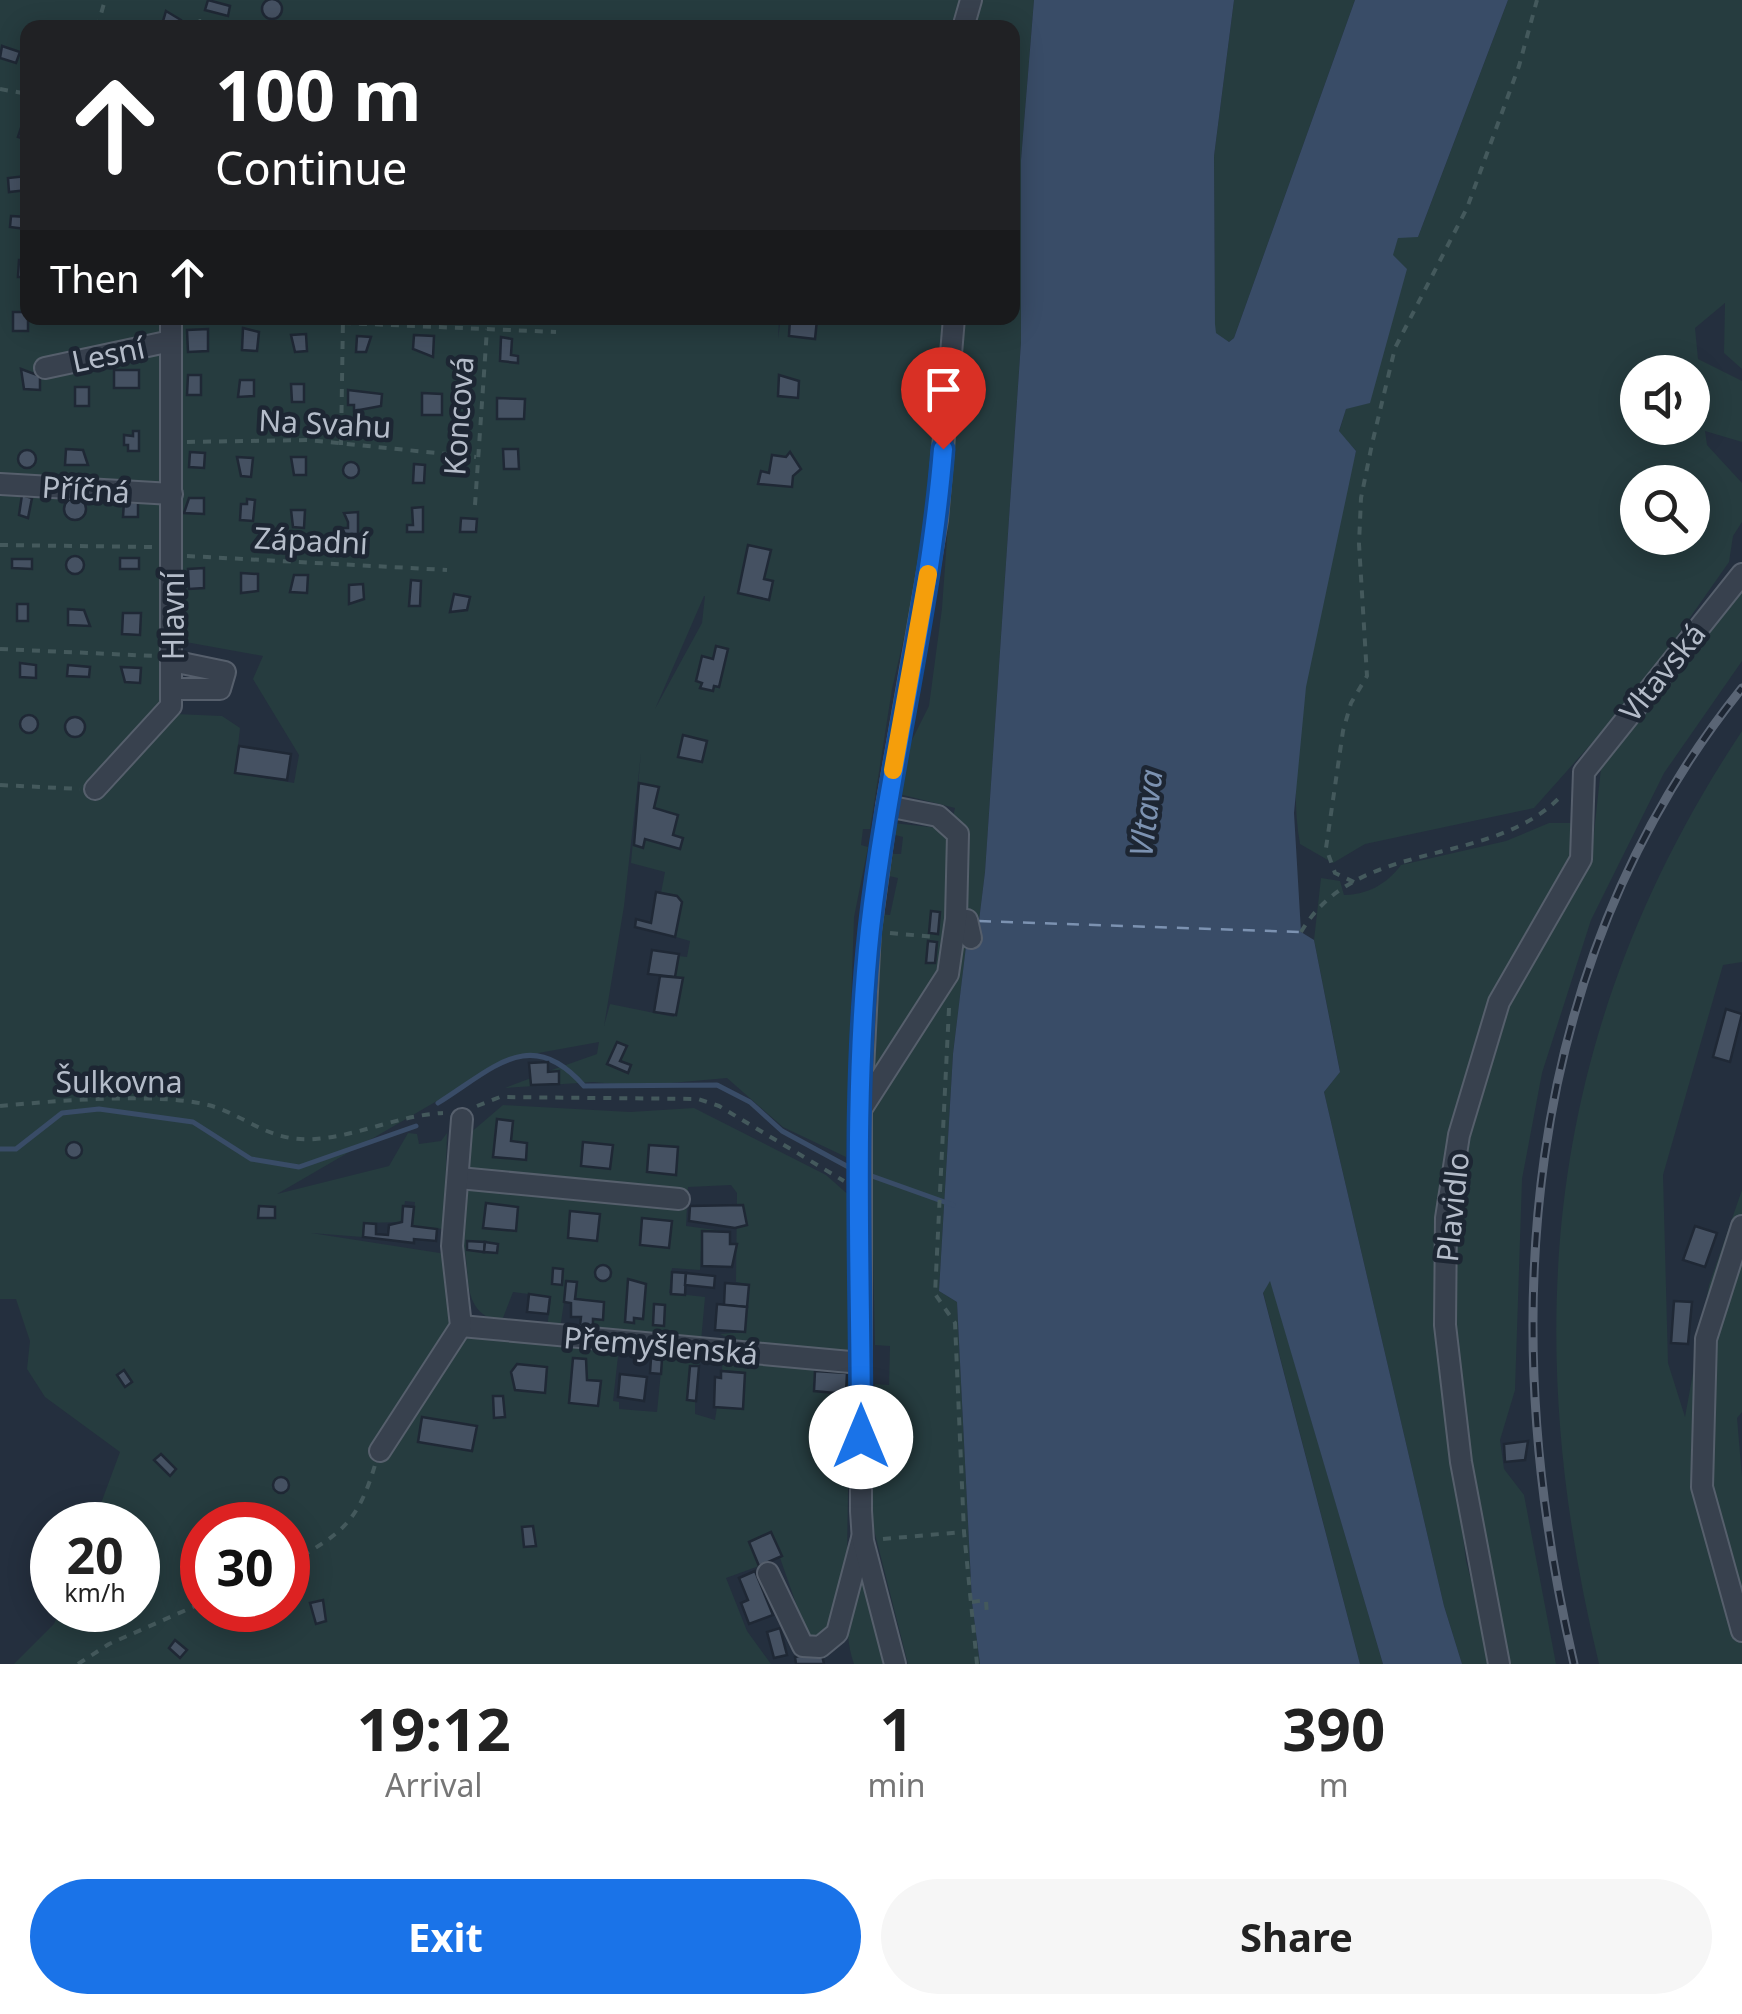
<!DOCTYPE html>
<html lang="en">
<head>
<meta charset="utf-8">
<style>
	:root { --surface:#fff; --page:#f6f6f6; --text:#222; --muted:#767676; --accent:#1a73e8 }
	body { margin:0; font-family:"Noto Sans",sans-serif; background:var(--page); color:var(--text); height:100vh; display:flex; flex-direction:column; font-size:38px; white-space:nowrap }
	* { box-sizing:border-box; margin:0 }
	p { font-size:32px; color:var(--muted) }
	.icon { flex:none; width:55px; height:55px; fill:none; stroke:currentColor; stroke-width:2; stroke-linecap:round; stroke-linejoin:round }
	.map { position:relative; height:1664px; overflow:hidden }
	.drawer { display:flex; flex-direction:column; background:var(--surface); flex:1 }
	.drawer>* { flex:none }
	.guide { position:absolute; left:20px; top:20px; width:1000px; height:305px; border-radius:20px; box-shadow:0 5px 25px #0003; background:#202124; color:#fff; overflow:hidden }
	.fabs { position:absolute; left:1620px; top:355px; display:grid; gap:20px }
	.fabs a { display:grid; place-items:center; width:90px; height:90px; border-radius:50%; background:var(--surface); box-shadow:0 5px 25px #0003; font-size:50px }
	.speed { position:absolute; left:30px; top:1502px; display:flex; gap:20px; font-size:50px; font-weight:700; text-align:center }
	.speed>* { display:grid; place-content:center; width:130px; height:130px; border-radius:50%; background:var(--surface); box-shadow:0 5px 25px #0003; line-height:1 }
	.speed small { font-size:25px; font-weight:400 }
	.speed .limit { border:15px solid #d22; background:#fff; color:#111 }
	.pin { position:absolute; display:grid; place-items:center; width:85px; height:85px; color:#fff; margin:-102px -42px; border-radius:50% 50% 50% 0; rotate:-45deg; box-shadow:0 0 10px #0007 }
	.pin .icon { rotate:45deg }
	.me { position:absolute; width:110px; margin:-55px; rotate:0deg; stroke-linejoin:round; filter:drop-shadow(0 0 8px #0008) }
	.turn { display:flex; align-items:center; gap:35px; height:210px; padding:0 30px; font-size:45px }
	.turn .icon { width:130px; height:130px; stroke-width:2.5 }
	.turn b { display:block; font-size:70px; line-height:85px }
	.then { display:flex; align-items:center; height:95px; padding:0 30px; background:#0003; gap:20px; font-size:38px }
	.eta { display:flex; justify-content:space-evenly; align-items:center; height:170px; text-align:center }
	.eta b { font-size:60px; font-weight:700; line-height:70px }
	.action { display:flex; gap:20px; margin-top:auto; padding:20px 30px }
	.action a { flex:1; height:115px; border-radius:60px; background:var(--accent); color:#fff; font-size:40px; font-weight:700; line-height:115px; text-align:center }
	.action a+a { background:var(--page); color:var(--text) }
	.map>svg:first-child { display:block }
	.green { fill:#263c3f; fill-rule:evenodd }
	.water { fill:#394c67 }
	.lines { fill:none; stroke-linecap:round; stroke-linejoin:round }
	.stream { stroke:#394c67; stroke-width:5 }
	.ferry { stroke:#7c92b1; stroke-width:2.5; stroke-dasharray:12 10; stroke-linecap:butt }
	.building { fill:#455162; stroke:#1f2835; stroke-width:2.5 }
	.minor-casing { stroke:#565f6c; stroke-width:24 }
	.path { stroke:#44595c; stroke-width:4; stroke-dasharray:8 8; stroke-linecap:butt }
	.minor { stroke:#38414e; stroke-width:20 }
	.rail-casing { stroke:#5a6575; stroke-width:9 }
	.rail { stroke:#1d2633; stroke-width:5; stroke-dasharray:15; stroke-linecap:butt }
	.route-casing { stroke:#114b97; stroke-width:25 }
	.route { stroke:#1a73e8; stroke-width:18 }
	.slow { stroke:#f59e0b; stroke-width:18 }
	.labels { text-anchor:middle; dominant-baseline:central; stroke-width:9; stroke-linejoin:round; paint-order:stroke }
	.street-label { font-size:30px; fill:#b4bcc9; stroke:#1d2633 }
	.water-label { font-size:32px; font-style:italic; fill:#7c92b1; stroke:#1d2633 }
</style>
</head>
<body>
<div class="map">
<svg width="1742" height="1664" viewBox="0 0 1742 1664">
	<rect width="100%" height="100%" fill="#242f3e"/>
	<!-- green -->
	<g class="green">
		<path d="M0,0H1034L1021,160V342L985,872L977,938L967,939L953,1054L939,1291L957,1302L972,1602L980,1664H908L872,1522L875,1384L889,1385L890,1346L875,1345L868,1027L877,914L890,915L898,878L889,876L893,854H901L903,837L891,834L893,823L939,828L953,817L955,808L895,793L899,766L929,706L942,608L963,318H1012V28H28V318H779L778,339L781,318H916L948,323L928,534L892,689L870,829H863L861,845L868,847L854,917L846,1157L783,1127L727,1078L637,1086L593,1082L505,1088L531,1078L532,1085L560,1083L559,1071H549L597,1054L599,1042L511,1058L277,1194L389,1166L408,1133L417,1134L419,1144L441,1141L447,1133L444,1229L412,1226L415,1202L405,1201L402,1222L364,1223L363,1237L311,1233L446,1254L459,1335L619,1347L613,1401L619,1402V1409L657,1412L663,1351L700,1355L699,1367H690L687,1400L695,1401V1414L715,1420L717,1407L743,1408L745,1372L722,1370L723,1357L850,1369L847,1555L832,1629L826,1636L809,1639L793,1622L800,1615L771,1532L749,1542L759,1566L726,1578L747,1631L771,1664H14L54,1624L60,1610H138V1525H93L120,1452L45,1397L27,1369L30,1341L16,1299H0ZM705,596L702,623L655,709L704,596ZM180,641L263,656L253,679L299,755L294,783L235,773L240,728L222,716L176,714L167,695ZM641,753L631,863L665,872L661,893L678,896L682,902L676,937L690,941L687,957L678,956L674,978L682,981L674,1017L610,1004L604,1026L624,906ZM202,1525H288V1610H202Z"/>
		<path d="M1234,0H1355L1234,338L1229,342L1215,333V323L1214,156Z"/>
		<path d="M1508,0H1742V369L1724,353L1725,303L1695,328L1698,359L1742,381V442L1705,431L1707,445L1742,483V522L1733,536L1729,562L1639,690L1534,808L1365,844L1333,863L1300,844C1281,740 1329,556 1356,451L1339,432L1398,237H1418ZM1638,372H1692V428H1638ZM1638,482H1692V538H1638Z"/>
		<path d="M1742,580V661L1664,773L1591,920L1542,1073L1522,1179L1515,1390L1500,1440L1504,1469L1524,1495L1556,1664H1504L1450,1334L1457,1190L1466,1146L1492,1034L1549,920L1592,851L1602,759Z"/>
		<path d="M1742,731V962L1723,965L1663,1175L1668,1363L1685,1417L1709,1285L1742,1190V1412L1737,1418L1742,1477V1664H1599C1517,1325 1547,1025 1742,731Z"/>
		<path d="M1549,823H1577L1575,858L1525,939L1441,1209L1435,1305L1466,1561L1493,1664H1462L1444,1606L1324,1092L1340,1071L1314,940L1321,878L1340,881L1344,895C1367,895 1387,884 1401,865L1506,841Z"/>
		<path d="M503,1105L630,1112L694,1108L826,1175L852,1198L855,1353L743,1345L720,1334L745,1332L749,1284L736,1282L737,1193L731,1185L688,1187L686,1226L730,1232L702,1231L700,1270L672,1268L669,1293L705,1297L701,1341L579,1331L580,1317L603,1319L605,1302L571,1297L566,1289L560,1329L547,1328L551,1297L513,1292L501,1323C463,1311 470,1285 465,1251L461,1250L469,1134Z"/>
		<path d="M1270,1279L1383,1664H1360L1263,1292Z"/>
		<path d="M862,1564L885,1664H854C841,1624 851,1603 862,1564Z"/>
	</g>
	<!-- water -->
	<path class="water" d="M1034,0H1234L1214,156L1215,324L1216,333L1229,342L1234,338L1355,0H1508L1418,237L1398,238L1393,255L1407,269L1370,403L1346,409L1339,431L1356,451L1306,687L1294,813L1301,932L1314,940L1340,1072L1324,1092L1444,1606L1462,1664H1383L1270,1281L1263,1293L1360,1664H980L972,1602L957,1302L939,1291L953,1054L967,938L977,937L985,872L1021,342V160Z"/>
	<g class="lines">
		<!-- stream -->
		<g class="stream">
			<path d="M438,1103C494,1068 531,1025 584,1086L717,1085L750,1102L782,1131L854,1170"/>
			<path d="M0,1149H16L62,1113L99,1109L193,1122L251,1159L299,1167L416,1126"/>
			<path d="M869,1175L953,1205"/>
		</g>
		<!-- ferry -->
		<path class="ferry" d="M979,921L1301,932"/>
	</g>
	<!-- building -->
	<g class="building">
		<circle cx="272" cy="9" r="10"/>
		<path d="M208,0L230,6L228,16L205,10Z"/>
		<path d="M166,11L181,20L179,28H161Z"/>
		<path d="M2,46L20,52L16,63L0,58Z"/>
		<path d="M23,122L28,123V140L18,137Z"/>
		<path d="M27,176L28,190L9,192L8,178Z"/>
		<path d="M11,216L27,217L26,229L10,227Z"/>
		<path d="M19,260H28V277H18Z"/>
		<rect x="13" y="312" width="15" height="19"/>
		<path d="M790,318H844L817,320L815,339L789,336Z"/>
		<path d="M243,328L259,332L257,351L242,350Z"/>
		<path d="M208,329V351L188,352L187,330Z"/>
		<path d="M306,334L307,351L295,352L291,335Z"/>
		<path d="M414,335L434,336L433,357L413,349Z"/>
		<path d="M357,336L371,337L366,352H356Z"/>
		<path d="M501,337L512,339L511,355L518,356V363L500,361Z"/>
		<path d="M21,369L40,376V390L24,389Z"/>
		<rect x="114" y="370" width="25" height="18"/>
		<path d="M188,375H201V395H187Z"/>
		<path d="M779,375L799,381L798,398L778,396Z"/>
		<path d="M240,380H254V396L238,397Z"/>
		<path d="M291,384H304V402H292Z"/>
		<rect x="75" y="387" width="14" height="19"/>
		<path d="M348,390L382,394L381,406L354,411V405H348Z"/>
		<path d="M422,393L442,394V415H422Z"/>
		<path d="M497,398L525,399L524,419H497Z"/>
		<path d="M133,431H139V451H128V445H124V435L133,436Z"/>
		<path d="M66,449L83,450L88,465H65Z"/>
		<path d="M503,449H518L519,469H504Z"/>
		<circle cx="27" cy="459" r="9"/>
		<path d="M190,452L205,453L204,468L189,467Z"/>
		<path d="M790,452L801,469L793,476L792,487L758,484L761,471L769,473L772,455L786,457Z"/>
		<path d="M237,457L253,458L251,477L241,476Z"/>
		<path d="M291,457H306V475H294Z"/>
		<circle cx="351" cy="470" r="8"/>
		<path d="M414,464L425,465L424,483H413Z"/>
		<path d="M22,495L32,498L28,518L19,515Z"/>
		<circle cx="75" cy="509" r="11"/>
		<path d="M189,498H204V514L184,513Z"/>
		<path d="M247,499L255,500L253,521L240,520L241,504H247Z"/>
		<path d="M124,502H138V517H123Z"/>
		<path d="M423,507V532H407V525H413L412,508Z"/>
		<path d="M291,510H305L304,528L293,527Z"/>
		<path d="M358,512V534H345L342,528H348V522L344,513Z"/>
		<path d="M461,518L477,519L476,532H460Z"/>
		<path d="M748,545L771,550L764,579L773,581L769,600L738,593Z"/>
		<circle cx="75" cy="565" r="9"/>
		<rect x="120" y="558" width="19" height="11"/>
		<path d="M12,559H32V569L12,568Z"/>
		<path d="M204,568V588L189,589L188,569Z"/>
		<path d="M241,573L258,574V591L241,593Z"/>
		<path d="M294,575H308L307,593L290,592Z"/>
		<path d="M411,580L421,581L420,606H409Z"/>
		<path d="M363,584L364,599L349,604V585Z"/>
		<path d="M454,594L470,597L467,610L450,612Z"/>
		<rect x="17" y="604" width="11" height="17"/>
		<path d="M68,609L84,610L90,626L68,625Z"/>
		<path d="M123,613H141L140,635L122,634Z"/>
		<path d="M716,646L728,649L719,687L714,686L713,691L700,688L702,683L696,681L702,656L713,659Z"/>
		<path d="M20,663L36,665V678L20,677Z"/>
		<path d="M68,665L90,667L89,677L67,676Z"/>
		<path d="M121,667L141,668L140,683L125,682Z"/>
		<circle cx="29" cy="724" r="9"/>
		<circle cx="75" cy="727" r="10"/>
		<path d="M683,735L707,741L702,762L678,757Z"/>
		<path d="M239,746L291,754L287,780L235,773Z"/>
		<path d="M639,783L659,787L654,808L678,815L673,835L683,838L680,849L645,839L643,848L634,845Z"/>
		<path d="M656,892L677,896L682,902L675,937L635,927L636,919L651,923Z"/>
		<path d="M931,911L940,912L938,934L929,933Z"/>
		<path d="M928,941L937,942L935,963H926Z"/>
		<path d="M652,950L679,954L675,977L648,974Z"/>
		<path d="M660,976L683,978L676,1015L654,1012Z"/>
		<path d="M1726,1009L1742,1014L1730,1062L1713,1057Z"/>
		<path d="M617,1042L627,1046L620,1061L631,1065L628,1073L607,1064Z"/>
		<path d="M548,1062V1072L559,1071V1084L531,1085L529,1063Z"/>
		<path d="M497,1119L513,1121L511,1141L527,1143L526,1160L493,1157Z"/>
		<circle cx="74" cy="1150" r="8"/>
		<path d="M583,1142L613,1145L610,1169L581,1166Z"/>
		<path d="M649,1145L678,1147L676,1175L647,1172Z"/>
		<path d="M486,1203L518,1207L516,1231L483,1228Z"/>
		<path d="M743,1205L747,1225L735,1228L689,1221L690,1206Z"/>
		<path d="M259,1206L275,1207V1218H258Z"/>
		<path d="M403,1206L414,1207L412,1226L437,1229L436,1241L414,1239V1243L363,1237L364,1223L376,1224V1234L388,1235L389,1225L402,1222Z"/>
		<path d="M570,1211L600,1214L597,1241L568,1238Z"/>
		<path d="M642,1218L672,1221L669,1248L640,1245Z"/>
		<path d="M1695,1226L1717,1233L1705,1267L1683,1260Z"/>
		<path d="M702,1231L730,1232V1244H737L732,1267L702,1266Z"/>
		<path d="M467,1241L485,1242L484,1252L467,1250Z"/>
		<path d="M485,1242L498,1244L497,1253L484,1252Z"/>
		<circle cx="603" cy="1273" r="8"/>
		<path d="M553,1268L563,1269L562,1285L552,1284Z"/>
		<path d="M672,1272L686,1273L685,1295L671,1294Z"/>
		<path d="M686,1273L715,1276L714,1288L685,1285Z"/>
		<path d="M628,1279L646,1284L643,1319L634,1318V1323L625,1322Z"/>
		<path d="M566,1281L577,1282L575,1299L604,1302L603,1320L593,1319V1327L580,1326L581,1317H571V1303L564,1302Z"/>
		<path d="M725,1283L749,1285L747,1307L724,1305Z"/>
		<path d="M529,1294L550,1297L548,1314L527,1312Z"/>
		<path d="M1674,1301L1692,1302L1688,1344L1671,1343Z"/>
		<path d="M654,1304L665,1305L664,1326L653,1325Z"/>
		<path d="M717,1304L747,1307L745,1332L715,1330Z"/>
		<path d="M573,1358L586,1359L587,1380L601,1381L598,1406L569,1403Z"/>
		<path d="M651,1358L662,1359L661,1374L650,1373Z"/>
		<path d="M517,1364L547,1367L545,1393L515,1390L511,1372Z"/>
		<path d="M690,1366H699L696,1401L687,1400Z"/>
		<path d="M124,1370L132,1382L125,1387L117,1375Z"/>
		<path d="M721,1371L745,1373L743,1409L714,1407L715,1377L721,1378Z"/>
		<path d="M815,1371L847,1373L846,1394L814,1391Z"/>
		<path d="M620,1374L647,1377L644,1401L618,1397Z"/>
		<path d="M493,1396H503L505,1417L494,1418Z"/>
		<path d="M422,1417L477,1426L472,1451L418,1442Z"/>
		<path d="M1528,1441L1525,1460L1505,1462L1504,1444Z"/>
		<path d="M161,1454L176,1469L170,1476L154,1460Z"/>
		<circle cx="281" cy="1485" r="8"/>
		<path d="M533,1526L536,1546L524,1547L522,1527Z"/>
		<path d="M771,1532L782,1556L759,1566L749,1542Z"/>
		<path d="M755,1571L773,1615L749,1624L741,1603L748,1600L739,1578Z"/>
		<path d="M323,1600L326,1621L316,1624L310,1603Z"/>
		<path d="M780,1628L787,1655L774,1658L767,1632Z"/>
		<path d="M175,1640L187,1650L180,1658L169,1648Z"/>
		<path d="M821,1651L824,1664H796L795,1657Z"/>
	</g>
	<g class="lines">
		<defs>
			<g id="minor">
				<path d="M963,28L971,0"/>
				<path d="M45,368L171,341"/>
				<path d="M0,484L172,494"/>
				<path d="M171,689H220L225,672L172,661"/>
				<path d="M95,789L171,706V318"/>
				<path d="M967,920L971,938"/>
				<path d="M862,1108L948,974L956,919L958,834L938,816L887,806"/>
				<path d="M459,1178L679,1199"/>
				<path d="M1742,1226L1706,1339L1702,1487L1742,1631"/>
				<path d="M461,1326L861,1363"/>
				<path d="M380,1451L461,1326L452,1246L462,1119"/>
				<path d="M768,1573L803,1646L820,1647L837,1633L862,1538"/>
				<path d="M895,1664L863,1541L861,1511V1110L870,931L887,806L937,520L954,318"/>
				<path d="M1499,1664L1461,1462L1445,1325L1446,1218L1459,1135L1499,1002L1581,859L1584,772L1742,574"/>
			</g>
		</defs>
		<!-- minor casing -->
		<use href="#minor" class="minor-casing"/>
		<!-- path -->
		<g class="path">
			<path d="M97,28L105,0"/>
			<path d="M198,28L200,21L221,28"/>
			<path d="M0,89L28,94"/>
			<path d="M343,323L556,332"/>
			<path d="M187,442L308,440L476,457"/>
			<path d="M341,445L343,318"/>
			<path d="M475,505L487,329"/>
			<path d="M0,545L153,547"/>
			<path d="M187,556L447,570"/>
			<path d="M0,649L155,656"/>
			<path d="M0,785L80,789"/>
			<path d="M1354,882L1335,873L1326,848L1343,731L1351,703L1367,676L1359,544L1361,498L1372,444L1395,348L1467,208L1519,66L1537,0"/>
			<path d="M1301,932C1358,835 1493,870 1563,794"/>
			<path d="M890,933L935,937"/>
			<path d="M949,1008L935,1294L955,1323L964,1532L977,1664"/>
			<path d="M0,1106C52,1101 167,1091 215,1107C252,1120 271,1142 315,1139C358,1136 400,1115 443,1113"/>
			<path d="M477,1106L500,1097L698,1099L719,1106L844,1181"/>
			<path d="M883,1539L963,1532"/>
			<path d="M288,1564C340,1534 357,1525 375,1465"/>
			<path d="M972,1602L986,1600L987,1616"/>
			<path d="M78,1664L109,1644L202,1603"/>
		</g>
		<!-- minor -->
		<use href="#minor" class="minor"/>
		<defs>
			<path id="rail" d="M1574,1664C1496,1329 1518,967 1742,688"/>
		</defs>
		<!-- rail casing -->
		<use href="#rail" class="rail-casing"/>
		<!-- rail -->
		<use href="#rail" class="rail"/>
	</g>
	<g class="lines">
		<defs>
			<path id="route" d="M861,1437C861,1269 852,1096 870,929C888,768 930,610 943,449"/>
		</defs>
		<!-- route casing -->
		<use href="#route" class="route-casing"/>
		<!-- route -->
		<use href="#route" class="route"/>
		<!-- slow -->
		<path class="slow" d="M893,770L928,574"/>
	</g>
	<g class="labels">
		<!-- street labels -->
		<g class="street-label">
			<text transform="translate(108 354) rotate(-12)">Lesní</text>
			<text transform="translate(458 416) rotate(-86)">Koncová</text>
			<text transform="translate(325 423) rotate(3)">Na Svahu</text>
			<text transform="translate(86 489) rotate(4)">Příčná</text>
			<text transform="translate(311 540) rotate(3)">Západní</text>
			<text transform="translate(172 616) rotate(-90)">Hlavní</text>
			<text transform="translate(1662 672) rotate(-51)">Vltavská</text>
			<text x="119" y="1081">Šulkovna</text>
			<text transform="translate(1452 1207) rotate(-84)">Plavidlo</text>
			<text transform="translate(661 1345) rotate(5)">Přemyšlenská</text>
		</g>
		<!-- water labels -->
		<g class="water-label">
			<text transform="translate(1145 813) rotate(-83)">Vltava</text>
		</g>
	</g>
</svg>
<div class="fabs">
<a><svg class="icon" aria-label="sound" viewBox="0 0 24 24"><path d="M4 9h4l5-4v14l-5-4H4zM17 9q2 3 0 6"/></svg></a>
<a><svg class="icon" aria-label="search" viewBox="0 0 24 24"><circle cx="10" cy="10" r="6"/><path d="M15 15l6 6"/></svg></a>
</div>
<div class="speed"><div>20<small>km/h</small></div><div class="limit">30</div></div>
<div class="pin" style="left:943px;top:449px;background:#d93025"><svg class="icon" aria-label="arrive" viewBox="0 0 24 24"><path d="M6 21V4h12l-3 4 3 4H6"/></svg></div>
<svg class="me" style="left:861px;top:1437px" viewBox="-20 -20 40 40"><circle r="19" fill="#fff"/><path d="M0-13L10 11 0 6-10 11z" fill="#1a73e8"/></svg>
<div class="guide">
<div class="turn"><svg class="icon" aria-label="ahead" viewBox="0 0 24 24"><path d="M12 20V5M6 11l6-6 6 6"/></svg><div><b>100 m</b>Continue</div></div>
<div class="then">Then<svg class="icon" aria-label="ahead" viewBox="0 0 24 24"><path d="M12 20V5M6 11l6-6 6 6"/></svg></div>
</div>
</div>
<section class="drawer">
<div class="eta">
<div><b>19:12</b><p>Arrival</p></div>
<div><b>1</b><p>min</p></div>
<div><b>390</b><p>m</p></div>
</div>
<div class="action"><a>Exit</a><a>Share</a></div>
</section>
</body>
</html>
